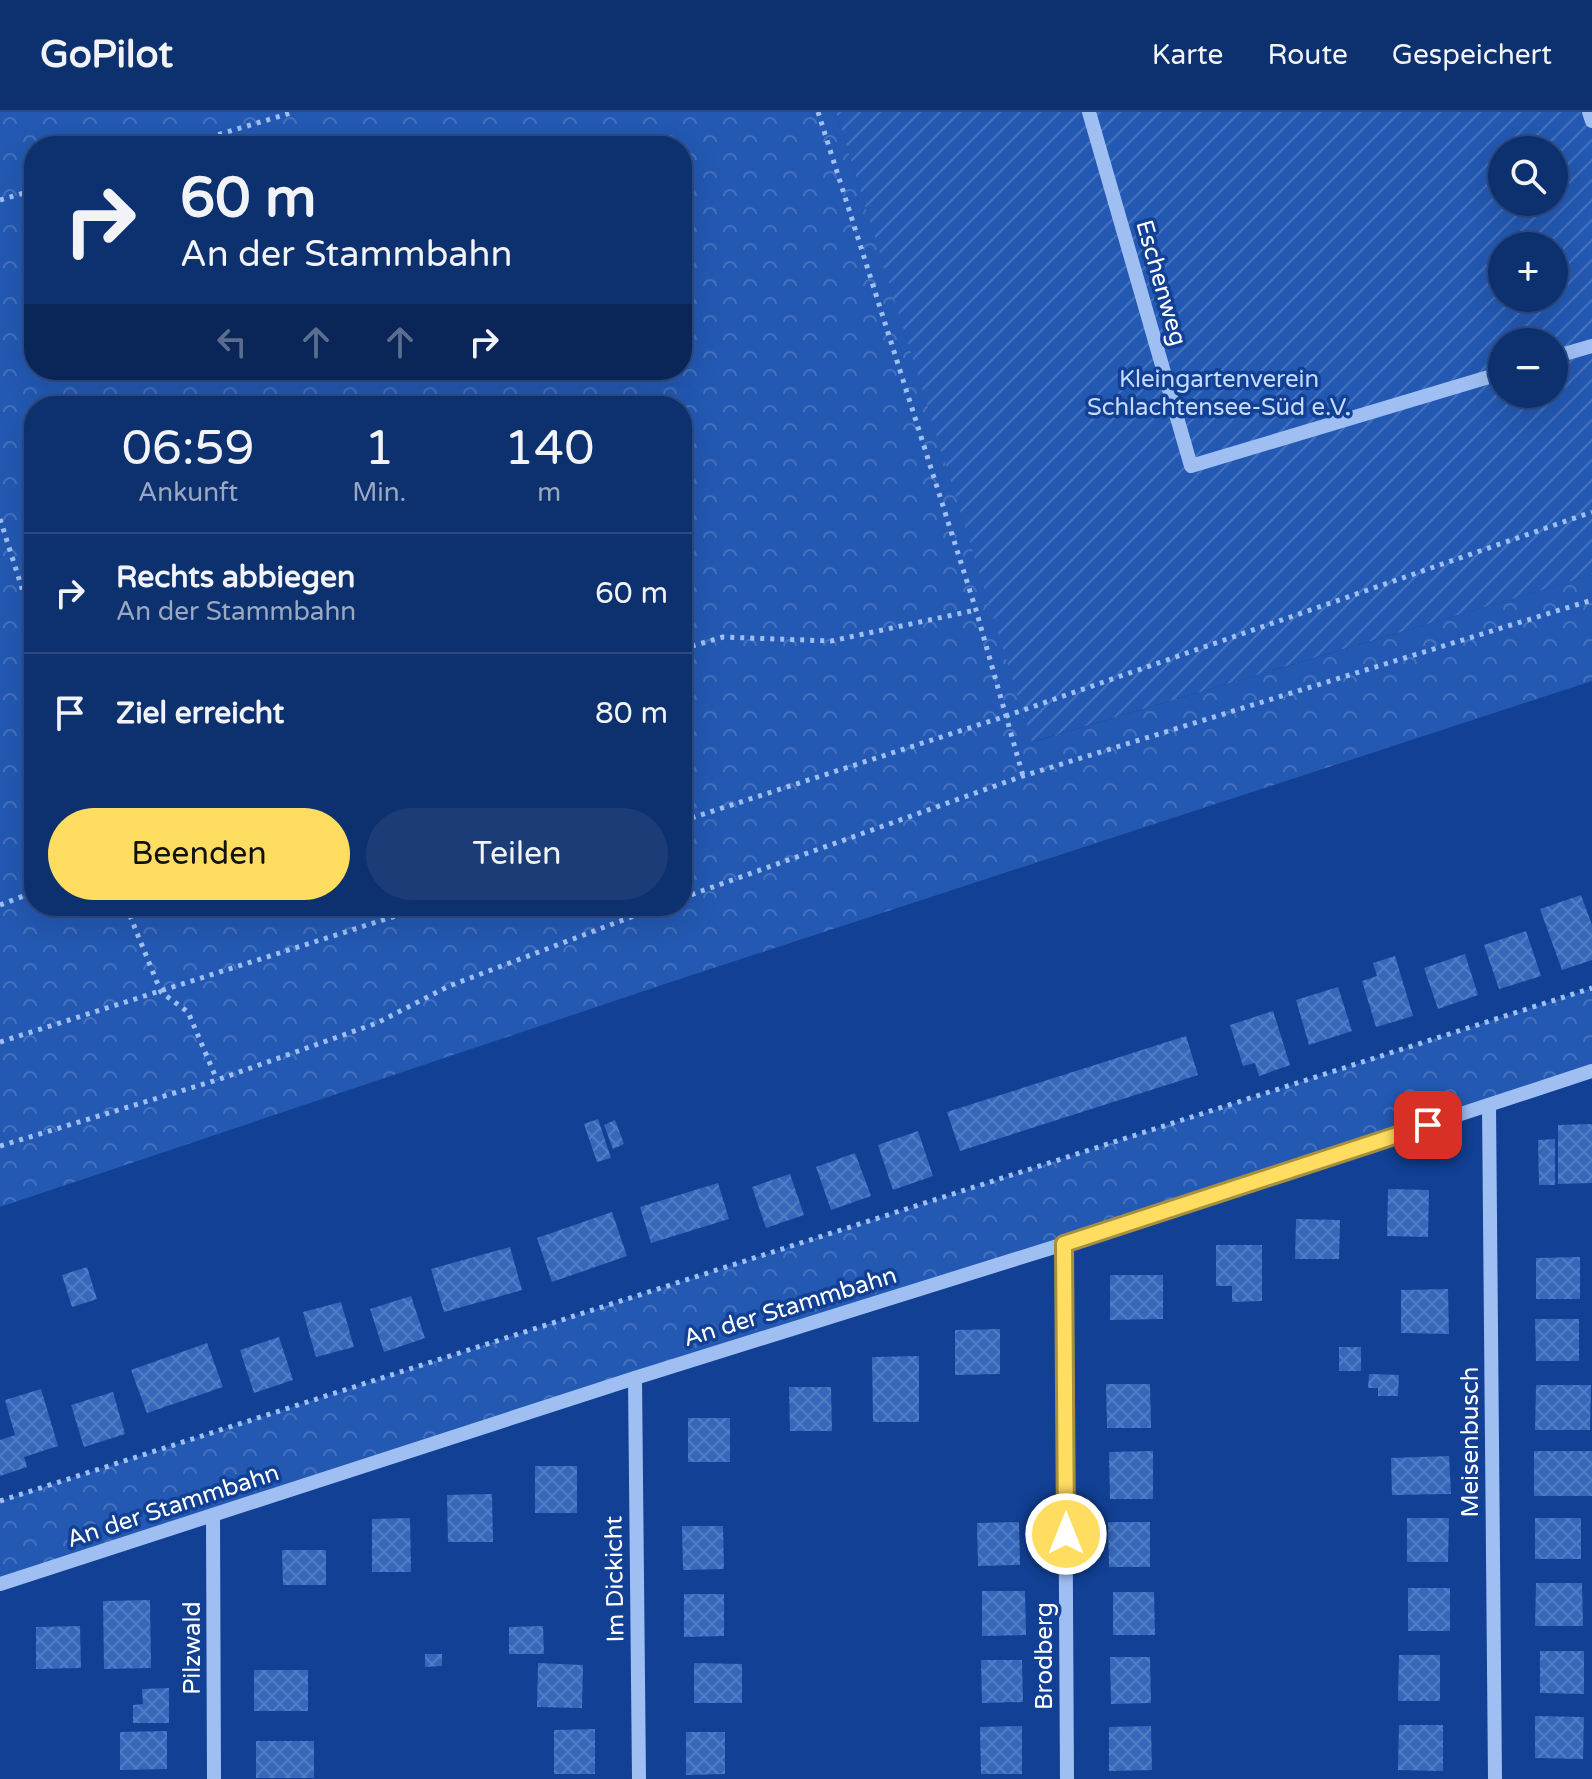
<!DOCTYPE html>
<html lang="de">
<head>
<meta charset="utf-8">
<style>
	:root { --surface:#0d306f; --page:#1b3c77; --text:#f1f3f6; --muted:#9aa9c3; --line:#2d4b82; --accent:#ffdd61 }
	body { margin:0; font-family:"Varela Round",sans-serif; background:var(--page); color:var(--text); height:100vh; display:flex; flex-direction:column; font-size:30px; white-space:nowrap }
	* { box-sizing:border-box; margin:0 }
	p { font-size:26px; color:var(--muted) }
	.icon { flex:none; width:44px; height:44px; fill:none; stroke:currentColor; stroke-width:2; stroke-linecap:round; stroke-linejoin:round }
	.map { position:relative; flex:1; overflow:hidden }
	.details { position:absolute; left:24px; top:284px; width:668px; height:520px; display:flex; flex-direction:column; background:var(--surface); border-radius:32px; box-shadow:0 8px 32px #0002,0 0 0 2px var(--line) }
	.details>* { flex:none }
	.hud { position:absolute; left:24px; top:24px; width:668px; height:244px; border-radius:32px; box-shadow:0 8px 32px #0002,0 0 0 2px var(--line); background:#0d306f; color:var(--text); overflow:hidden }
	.controls { position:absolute; left:1488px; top:24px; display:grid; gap:16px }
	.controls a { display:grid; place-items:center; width:80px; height:80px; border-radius:50%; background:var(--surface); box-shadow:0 8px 32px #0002,0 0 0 2px var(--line); font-size:40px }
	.pin { position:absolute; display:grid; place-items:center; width:68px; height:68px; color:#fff; margin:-34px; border-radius:16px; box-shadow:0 4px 12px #0006 }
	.me { position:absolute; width:88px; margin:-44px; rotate:0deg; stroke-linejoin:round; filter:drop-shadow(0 0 6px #0008) }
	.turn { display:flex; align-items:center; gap:28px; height:168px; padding:0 24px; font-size:36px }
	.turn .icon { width:104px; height:104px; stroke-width:2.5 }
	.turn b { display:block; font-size:56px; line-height:68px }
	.lanes { display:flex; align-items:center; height:76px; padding:0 24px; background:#0003; justify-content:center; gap:40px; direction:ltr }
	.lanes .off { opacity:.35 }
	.eta { display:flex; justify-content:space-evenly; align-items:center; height:136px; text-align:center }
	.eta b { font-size:48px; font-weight:600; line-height:56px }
	.cta { display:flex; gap:16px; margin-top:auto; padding:16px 24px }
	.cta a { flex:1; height:92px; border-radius:48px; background:var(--accent); color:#111; font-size:32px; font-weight:600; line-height:92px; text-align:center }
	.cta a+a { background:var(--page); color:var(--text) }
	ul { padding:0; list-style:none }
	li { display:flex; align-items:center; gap:24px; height:120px; padding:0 24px; border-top:2px solid var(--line) }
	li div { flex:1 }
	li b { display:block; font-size:30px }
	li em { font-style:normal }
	header { display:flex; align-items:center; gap:48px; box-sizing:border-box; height:112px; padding:0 40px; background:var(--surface); border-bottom:2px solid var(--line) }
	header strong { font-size:38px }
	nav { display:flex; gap:44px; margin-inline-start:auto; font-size:28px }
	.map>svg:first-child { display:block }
	.forest { fill:url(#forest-crowns); fill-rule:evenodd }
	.garden { fill:url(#garden-furrows); fill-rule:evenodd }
	.building { fill:url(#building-cross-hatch) }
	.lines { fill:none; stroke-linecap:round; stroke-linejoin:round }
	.path { stroke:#9fbff3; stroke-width:5; stroke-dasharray:4 6; stroke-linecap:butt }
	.minor { stroke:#9fbff3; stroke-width:14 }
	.route-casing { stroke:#a6903f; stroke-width:20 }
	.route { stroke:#ffdd61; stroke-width:14 }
	.labels { text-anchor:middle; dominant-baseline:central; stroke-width:7; stroke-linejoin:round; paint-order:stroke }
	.street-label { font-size:24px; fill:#fff; stroke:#114094 }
	.park-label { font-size:24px; fill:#c7dbfd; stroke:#114094 }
</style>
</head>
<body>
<header>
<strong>GoPilot</strong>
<nav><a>Karte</a><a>Route</a><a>Gespeichert</a></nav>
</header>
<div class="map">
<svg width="1592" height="1667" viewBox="0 0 1592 1667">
	<defs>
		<pattern id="forest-crowns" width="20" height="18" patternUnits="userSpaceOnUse" patternTransform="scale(2)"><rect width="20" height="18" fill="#2359b3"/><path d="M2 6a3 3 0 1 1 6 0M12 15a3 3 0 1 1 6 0" fill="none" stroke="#4472be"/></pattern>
		<pattern id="garden-furrows" width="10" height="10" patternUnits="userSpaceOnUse" patternTransform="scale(2)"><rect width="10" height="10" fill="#2359b3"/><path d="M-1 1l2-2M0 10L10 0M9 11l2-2" fill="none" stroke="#4472be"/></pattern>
		<pattern id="building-cross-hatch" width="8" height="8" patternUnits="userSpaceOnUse" patternTransform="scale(2)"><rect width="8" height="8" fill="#3567bb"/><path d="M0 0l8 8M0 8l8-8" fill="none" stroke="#537ec5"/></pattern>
	</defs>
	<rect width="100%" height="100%" fill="#114094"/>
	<!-- forest -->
	<g class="forest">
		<path d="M0,0H836L1033,630L1592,463V569L671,870L0,1095ZM34,34H682V258H34ZM34,294H682V794H34Z"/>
		<path d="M1592,876V959L0,1472V1389Z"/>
	</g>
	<!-- garden -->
	<path class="garden" d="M836,0H1592V463L1032,630ZM1502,38H1554V90H1502ZM1502,134H1554V186H1502ZM1502,230H1554V282H1502Z"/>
	<!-- building -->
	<g class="building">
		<path d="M1581,783L1592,813V848L1562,858L1540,797Z"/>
		<path d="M1526,819L1541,864L1499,877L1484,833Z"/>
		<path d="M1465,842L1478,883L1438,897L1424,856Z"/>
		<path d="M1395,844L1413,904L1376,915L1362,869L1377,864L1373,851Z"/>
		<path d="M1338,875L1352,919L1309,933L1296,888Z"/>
		<path d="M1273,899L1290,953L1259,964L1255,951L1243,954L1230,913Z"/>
		<path d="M1186,924L1198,963L960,1039L947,1000Z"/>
		<path d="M598,1007L611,1046L597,1050L584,1012Z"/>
		<path d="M615,1008L624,1032L613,1037L604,1013Z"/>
		<path d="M1592,1012V1071L1558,1072V1013Z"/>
		<path d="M918,1019L933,1064L893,1078L878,1033Z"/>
		<path d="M1555,1027V1073H1539L1538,1028Z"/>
		<path d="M855,1041L871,1084L831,1098L816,1055Z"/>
		<path d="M790,1062L804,1103L766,1116L752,1075Z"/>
		<path d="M718,1071L729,1107L651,1131L640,1095Z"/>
		<path d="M1388,1077L1429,1078L1428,1125L1387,1124Z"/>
		<path d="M612,1100L627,1144L552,1170L537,1126Z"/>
		<path d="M1296,1107L1340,1108L1339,1147H1295Z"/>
		<path d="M1216,1133H1262V1189L1232,1190V1174H1216Z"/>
		<path d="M510,1135L522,1178L444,1200L431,1157Z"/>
		<path d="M1580,1145V1187H1536V1146Z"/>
		<path d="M87,1155L97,1187L72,1195L62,1163Z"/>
		<path d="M1110,1163H1163V1207L1110,1208Z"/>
		<path d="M1448,1177L1449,1222L1401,1221V1178Z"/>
		<path d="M411,1184L425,1226L384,1240L370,1197Z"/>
		<path d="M341,1190L354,1235L316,1245L303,1200Z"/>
		<path d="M1535,1207H1579V1249H1536Z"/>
		<path d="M1000,1217V1262L955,1263V1218Z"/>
		<path d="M279,1225L293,1268L254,1281L240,1238Z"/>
		<path d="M207,1231L223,1275L147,1301L131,1258Z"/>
		<rect x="1339" y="1235" width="22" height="24"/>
		<path d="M919,1244V1310H873L872,1245Z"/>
		<path d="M1369,1262L1399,1263L1398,1284H1378V1276H1368Z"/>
		<path d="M1106,1272H1150L1151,1316H1107Z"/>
		<path d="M1536,1273H1591L1590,1318H1535Z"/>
		<path d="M789,1275H831L832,1319H790Z"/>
		<path d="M41,1277L58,1334L24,1345L27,1355L0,1364V1328L15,1323L5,1288Z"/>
		<path d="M113,1280L125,1322L84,1335L71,1293Z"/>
		<rect x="688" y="1306" width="42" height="44"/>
		<path d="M1153,1339V1387H1110L1109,1340Z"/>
		<rect x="1534" y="1339" width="58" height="45"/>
		<path d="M1449,1344L1451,1382L1392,1383L1391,1346Z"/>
		<rect x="535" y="1354" width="42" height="47"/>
		<path d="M492,1382L493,1430H448L447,1383Z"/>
		<path d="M410,1406L411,1460H372V1407Z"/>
		<path d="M1407,1406H1449L1448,1450H1407Z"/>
		<rect x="1535" y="1406" width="46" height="41"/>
		<path d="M1019,1410L1020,1453L978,1454L977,1411Z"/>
		<path d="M1108,1410H1150V1455H1109Z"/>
		<path d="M682,1414H723L724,1457L683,1458Z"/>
		<path d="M282,1438H326V1473H283Z"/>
		<path d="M1536,1471H1582L1583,1514H1535Z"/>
		<rect x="1408" y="1476" width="42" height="43"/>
		<path d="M982,1479H1025L1026,1523L982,1524Z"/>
		<path d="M1113,1480H1154L1155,1523H1113Z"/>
		<path d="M684,1482H724V1524L684,1525Z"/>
		<path d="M150,1488L151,1556L104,1557L103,1489Z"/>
		<path d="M80,1514L81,1556L36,1557V1515Z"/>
		<path d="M543,1514L544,1542H509V1515Z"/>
		<path d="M1540,1539H1584V1582L1540,1581Z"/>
		<path d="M425,1542H442V1554L425,1555Z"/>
		<path d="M1399,1543H1440V1589H1398Z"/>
		<path d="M1110,1545H1150L1151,1591L1111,1592Z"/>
		<path d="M981,1548H1022L1023,1590L982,1591Z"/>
		<path d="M538,1551L583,1553L582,1596L537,1595Z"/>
		<path d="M694,1551L742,1552V1591H694Z"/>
		<rect x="254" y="1558" width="54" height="41"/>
		<path d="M169,1576V1611H133V1593L143,1592L142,1577Z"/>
		<path d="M1535,1604L1584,1605L1583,1647L1535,1646Z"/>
		<path d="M1399,1613H1443V1659L1398,1658Z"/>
		<path d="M1022,1614V1662H981L980,1615Z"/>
		<path d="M1151,1614L1152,1658L1109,1659V1615Z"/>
		<path d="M595,1617V1662H554V1618Z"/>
		<path d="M167,1619V1657L120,1658V1620Z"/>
		<path d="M686,1620H725V1662L686,1663Z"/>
		<rect x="256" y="1629" width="58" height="37"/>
	</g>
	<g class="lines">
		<!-- path -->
		<g class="path">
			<path d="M818,0L976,498L1023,664"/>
			<path d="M180,34L294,0"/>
			<path d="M0,88L34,78"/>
			<path d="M0,407L34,514"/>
			<path d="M682,537L723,525L831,529L976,498"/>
			<path d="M682,709L1006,604L1592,400"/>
			<path d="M682,786L1023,664L1592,488"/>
			<path d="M0,793L34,780"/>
			<path d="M126,794L161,880L188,900L217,968"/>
			<path d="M0,930L427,794"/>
			<path d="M0,1034L217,968L377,911L449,874L660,794"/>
			<path d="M0,1389L1592,876"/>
		</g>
		<!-- minor -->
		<g class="minor">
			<path d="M1089,0L1191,354L1502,261"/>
			<path d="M1589,0L1592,9"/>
			<path d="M1554,245L1592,234"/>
			<path d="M1489,993L1495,1667"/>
			<path d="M1064,1132L1067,1667"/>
			<path d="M635,1266L639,1667"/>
			<path d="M213,1405L214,1667"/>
			<path d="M0,1472L635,1266L1064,1132L1592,959"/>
		</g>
	</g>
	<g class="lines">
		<defs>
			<path id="route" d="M1066,1422L1064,1132L1428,1013"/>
		</defs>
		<!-- route casing -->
		<use href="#route" class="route-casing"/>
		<!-- route -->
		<use href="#route" class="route"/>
	</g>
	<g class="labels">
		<!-- street labels -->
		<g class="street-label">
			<text transform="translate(1161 171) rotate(74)">Eschenweg</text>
			<text transform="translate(790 1195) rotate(-17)">An der Stammbahn</text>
			<text transform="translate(1470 1330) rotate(-90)">Meisenbusch</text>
			<text transform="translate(173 1394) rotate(-18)">An der Stammbahn</text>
			<text transform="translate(615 1467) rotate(-91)">Im Dickicht</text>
			<text transform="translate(192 1536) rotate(-90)">Pilzwald</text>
			<text transform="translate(1044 1544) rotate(-90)">Brodberg</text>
		</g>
		<!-- park labels -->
		<g class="park-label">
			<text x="1219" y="267">Kleingartenverein<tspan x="1219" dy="28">Schlachtensee-Süd e.V.</tspan></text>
		</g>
	</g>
</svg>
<div class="controls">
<a><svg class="icon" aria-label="search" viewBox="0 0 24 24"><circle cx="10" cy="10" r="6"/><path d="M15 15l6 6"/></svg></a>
<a>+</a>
<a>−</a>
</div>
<div class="pin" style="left:1428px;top:1013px;background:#d93025"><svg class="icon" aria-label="arrive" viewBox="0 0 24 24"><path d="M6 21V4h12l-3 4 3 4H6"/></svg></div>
<svg class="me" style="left:1066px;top:1422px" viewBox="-20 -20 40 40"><circle r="17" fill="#ffdd61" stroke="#fff" stroke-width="3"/><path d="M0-11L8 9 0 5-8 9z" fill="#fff"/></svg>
<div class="hud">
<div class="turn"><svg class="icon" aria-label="right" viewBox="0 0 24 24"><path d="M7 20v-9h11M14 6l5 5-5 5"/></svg><div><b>60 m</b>An der Stammbahn</div></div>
<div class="lanes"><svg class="icon off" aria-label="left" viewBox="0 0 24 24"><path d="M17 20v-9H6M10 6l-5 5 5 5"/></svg><svg class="icon off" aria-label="ahead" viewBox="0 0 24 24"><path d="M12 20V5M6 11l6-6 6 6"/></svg><svg class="icon off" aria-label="ahead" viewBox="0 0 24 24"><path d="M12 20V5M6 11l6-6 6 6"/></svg><svg class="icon" aria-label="right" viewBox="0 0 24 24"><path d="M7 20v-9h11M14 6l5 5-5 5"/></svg></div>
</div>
<section class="details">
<div class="eta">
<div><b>06:59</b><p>Ankunft</p></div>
<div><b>1</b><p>Min.</p></div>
<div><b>140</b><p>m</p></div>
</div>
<ul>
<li><svg class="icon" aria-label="right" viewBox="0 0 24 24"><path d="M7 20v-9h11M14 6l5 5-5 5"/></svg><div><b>Rechts abbiegen</b><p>An der Stammbahn</p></div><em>60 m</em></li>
<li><svg class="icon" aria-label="arrive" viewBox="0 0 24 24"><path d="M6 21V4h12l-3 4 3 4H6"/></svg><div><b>Ziel erreicht</b></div><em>80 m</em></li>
</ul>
<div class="cta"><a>Beenden</a><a>Teilen</a></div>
</section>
</div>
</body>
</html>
